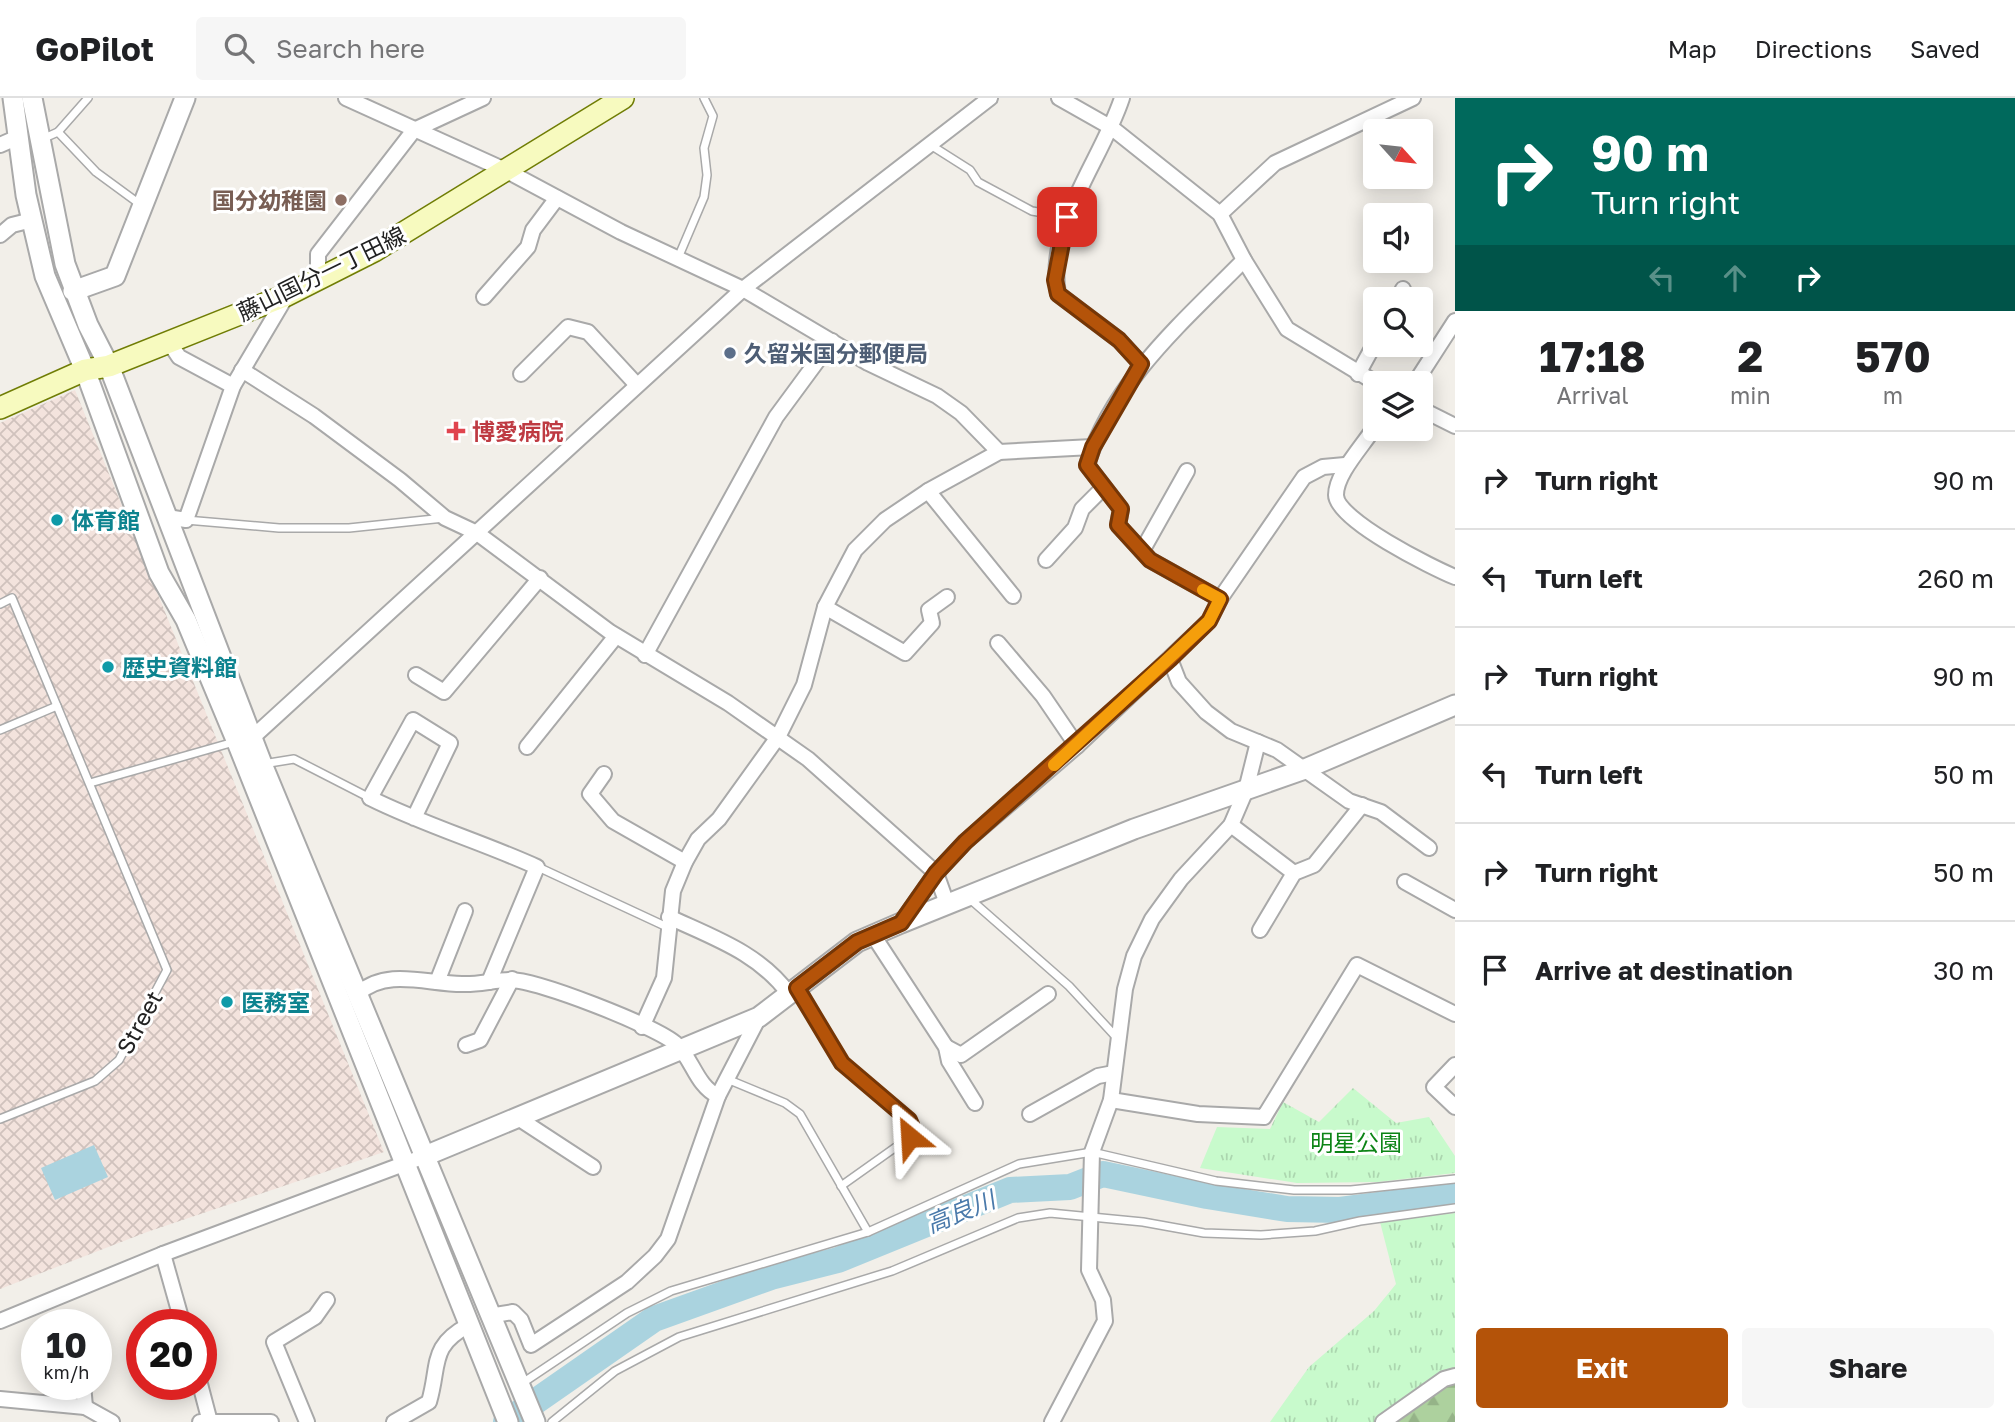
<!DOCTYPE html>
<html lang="en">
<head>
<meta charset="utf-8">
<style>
	:root { --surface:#fff; --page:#f6f6f6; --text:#202124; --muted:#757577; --line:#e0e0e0; --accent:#b45309 }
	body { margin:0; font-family:"Golos Text","Noto Sans JP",sans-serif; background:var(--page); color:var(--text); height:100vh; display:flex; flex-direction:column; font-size:26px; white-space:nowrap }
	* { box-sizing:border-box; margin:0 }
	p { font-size:23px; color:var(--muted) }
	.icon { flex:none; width:38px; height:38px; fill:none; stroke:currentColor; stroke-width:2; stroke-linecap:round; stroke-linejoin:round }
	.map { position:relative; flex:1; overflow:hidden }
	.drawer { display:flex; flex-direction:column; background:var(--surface); width:560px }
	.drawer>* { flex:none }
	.top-card { background:#00695c; color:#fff; overflow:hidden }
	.needle { width:46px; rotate:117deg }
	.fabs { position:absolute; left:1363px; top:21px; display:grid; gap:14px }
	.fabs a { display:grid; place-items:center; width:70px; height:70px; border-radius:7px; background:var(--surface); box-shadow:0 4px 18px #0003; font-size:35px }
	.speed { position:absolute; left:21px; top:1211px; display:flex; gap:14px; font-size:35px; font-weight:700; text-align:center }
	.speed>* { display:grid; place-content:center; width:91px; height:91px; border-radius:50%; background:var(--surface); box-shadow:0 4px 18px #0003; line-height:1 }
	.speed small { font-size:18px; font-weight:400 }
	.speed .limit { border:10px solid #d22; background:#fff; color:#111 }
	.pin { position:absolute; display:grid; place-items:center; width:60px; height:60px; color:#fff; margin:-30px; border-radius:14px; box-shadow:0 4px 10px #0006 }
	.me { position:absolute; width:77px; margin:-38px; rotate:333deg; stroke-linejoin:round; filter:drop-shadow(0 0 5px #0008) }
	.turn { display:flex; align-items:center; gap:24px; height:147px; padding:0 21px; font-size:32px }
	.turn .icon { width:91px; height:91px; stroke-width:2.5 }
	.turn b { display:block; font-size:49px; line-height:60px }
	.lanes { display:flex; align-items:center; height:66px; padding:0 21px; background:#0003; justify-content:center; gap:35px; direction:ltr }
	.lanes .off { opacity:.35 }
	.eta { display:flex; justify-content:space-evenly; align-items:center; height:119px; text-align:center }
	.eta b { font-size:42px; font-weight:700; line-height:49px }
	.action { display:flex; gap:14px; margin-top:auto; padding:14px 21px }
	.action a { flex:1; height:80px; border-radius:7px; background:var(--accent); color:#fff; font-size:28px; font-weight:700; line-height:80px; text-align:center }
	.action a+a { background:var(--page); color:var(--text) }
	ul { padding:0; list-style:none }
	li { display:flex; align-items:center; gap:21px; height:98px; padding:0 21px; border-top:2px solid var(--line) }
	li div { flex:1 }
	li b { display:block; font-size:26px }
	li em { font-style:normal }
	header { display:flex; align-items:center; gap:42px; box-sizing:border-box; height:98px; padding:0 35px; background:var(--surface); border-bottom:2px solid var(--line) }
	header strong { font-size:33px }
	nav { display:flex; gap:38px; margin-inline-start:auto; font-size:24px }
	.search { width:490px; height:63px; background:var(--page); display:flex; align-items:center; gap:18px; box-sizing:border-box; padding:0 24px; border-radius:7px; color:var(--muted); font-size:26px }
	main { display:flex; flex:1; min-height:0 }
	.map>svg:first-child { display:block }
	.military { fill:url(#military-cross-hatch) }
	.forest { fill:url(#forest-firs) }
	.park { fill:url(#park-tufts) }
	.water { fill:#aad3df }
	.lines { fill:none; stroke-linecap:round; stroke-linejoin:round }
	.river { stroke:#aad3df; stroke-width:26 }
	.service-casing { stroke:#a9a9a9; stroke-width:10 }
	.minor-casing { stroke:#a9a9a9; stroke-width:18 }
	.tertiary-casing { stroke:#a9a9a9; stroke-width:23 }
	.secondary-casing { stroke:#707d05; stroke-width:24 }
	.service { stroke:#fff; stroke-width:7 }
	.minor { stroke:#fff; stroke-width:14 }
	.tertiary { stroke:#fff; stroke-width:19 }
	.secondary { stroke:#f7fabf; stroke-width:21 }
	.route-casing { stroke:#753606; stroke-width:18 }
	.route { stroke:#b45309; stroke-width:12 }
	.slow { stroke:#f59e0b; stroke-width:12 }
	.education-dot { fill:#8d6e63; stroke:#fff; stroke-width:2.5 }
	.service-dot { fill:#5c6f8a; stroke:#fff; stroke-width:2.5 }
	.health-dot { fill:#e0444e; stroke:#fff; stroke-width:2.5 }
	.culture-dot { fill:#0f9aa8; stroke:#fff; stroke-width:2.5 }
	.labels { text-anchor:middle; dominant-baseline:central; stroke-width:6; stroke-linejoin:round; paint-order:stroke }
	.education-label { font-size:23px; font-weight:bold; fill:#785e54; stroke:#fff; text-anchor:end }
	.street-label { font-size:23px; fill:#222; stroke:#fff }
	.service-label { font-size:23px; font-weight:bold; fill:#4e5e75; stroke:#fff; text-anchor:start }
	.health-label { font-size:23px; font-weight:bold; fill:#be3a42; stroke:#fff; text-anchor:start }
	.culture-label { font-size:23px; font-weight:bold; fill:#0d838f; stroke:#fff; text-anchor:start }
	.park-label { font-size:23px; fill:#0c8416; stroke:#fff }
	.water-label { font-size:24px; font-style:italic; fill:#4a7aab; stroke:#fff }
</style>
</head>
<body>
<header>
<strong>GoPilot</strong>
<div class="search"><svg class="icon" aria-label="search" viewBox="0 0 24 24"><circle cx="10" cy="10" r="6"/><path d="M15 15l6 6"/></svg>Search here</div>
<nav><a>Map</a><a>Directions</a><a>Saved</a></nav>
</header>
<main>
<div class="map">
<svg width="1455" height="1324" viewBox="0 0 1455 1324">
	<defs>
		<pattern id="military-cross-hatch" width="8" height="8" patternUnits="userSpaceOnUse" patternTransform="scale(1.75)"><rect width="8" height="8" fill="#f3e3dd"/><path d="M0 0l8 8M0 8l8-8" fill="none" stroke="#d0c2bd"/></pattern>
		<pattern id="forest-firs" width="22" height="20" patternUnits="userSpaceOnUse" patternTransform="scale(1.75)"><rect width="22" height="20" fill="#add19e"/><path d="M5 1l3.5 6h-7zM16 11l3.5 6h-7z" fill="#95b388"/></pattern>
		<pattern id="park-tufts" width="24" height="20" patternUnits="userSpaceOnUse" patternTransform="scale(1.75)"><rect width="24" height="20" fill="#c8facc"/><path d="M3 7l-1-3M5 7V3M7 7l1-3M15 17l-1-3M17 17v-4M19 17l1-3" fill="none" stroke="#acd6af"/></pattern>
	</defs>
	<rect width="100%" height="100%" fill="#f2efe9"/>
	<!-- military -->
	<path class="military" d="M75,292L384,1054L147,1134L0,1191V325Z"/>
	<!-- forest -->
	<path class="forest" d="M1455,1279V1324H1287Z"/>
	<!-- park -->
	<g class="park">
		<path d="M1353,990L1396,1025L1429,1019L1455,1058V1075L1378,1084L1297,1085L1200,1070L1217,1029L1270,1031L1283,1004L1319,1024Z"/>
		<path d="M1455,1115V1278L1383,1324H1270L1309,1269L1374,1213L1396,1186L1380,1124Z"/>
	</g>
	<!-- water -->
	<path class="water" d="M94,1047L108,1079L55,1102L41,1070Z"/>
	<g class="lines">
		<!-- river -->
		<path class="river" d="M506,1324L654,1221L771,1179L838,1162L1010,1092L1070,1089L1103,1076L1207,1098L1287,1111L1340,1112L1455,1097"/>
		<defs>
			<g id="service">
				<path d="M58,34L96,74L141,107"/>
				<path d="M42,41L58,34L88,0"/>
				<path d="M929,46L970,72L978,84L1032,113L1067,119"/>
				<path d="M678,160L704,99L707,77L704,50L713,18L704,0"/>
				<path d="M186,422L279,430H349L444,420"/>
				<path d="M0,506L12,500L167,872L119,962L95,983L0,1021"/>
				<path d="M0,632L57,608"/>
				<path d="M263,666L294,661L370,700"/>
				<path d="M90,685L234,644"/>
				<path d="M538,769L667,829"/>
				<path d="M970,801L1069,888L1118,941"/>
				<path d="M798,890L842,965L909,1022L912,1029L910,1039L841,1088"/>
				<path d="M727,981L785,1005L800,1016L868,1134"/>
				<path d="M521,1286L627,1215L671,1193L868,1134L1019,1066L1092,1054L1216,1083L1294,1092H1351L1455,1081"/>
				<path d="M552,1324L615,1273L679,1239L892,1173L1018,1120L1050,1115L1143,1124L1204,1135L1261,1137L1315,1133L1360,1123L1455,1110"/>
			</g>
			<g id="minor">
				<path d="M346,0L507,73L621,134L743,191L868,265L937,298L961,315L999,354"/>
				<path d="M1059,0L1112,30L1220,116L1244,162L1287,231L1376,285"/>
				<path d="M1122,0C1101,64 1046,126 1058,196L1119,242L1141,266"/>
				<path d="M0,47L16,40"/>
				<path d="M1220,116L1275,65L1413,0"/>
				<path d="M0,137L12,127L32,122"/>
				<path d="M318,179V156L414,32L483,0"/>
				<path d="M484,199L528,149L533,132L557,100"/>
				<path d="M1398,201L1403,191"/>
				<path d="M169,244L179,259L233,288"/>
				<path d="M242,272L314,318L400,382L445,420L477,435L610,534L728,605L808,661L936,775L947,806"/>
				<path d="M521,276L568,229L588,234L636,286"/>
				<path d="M1358,276L1376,243"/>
				<path d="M1415,285L1455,223"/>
				<path d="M1421,311L1455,328"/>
				<path d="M1376,327C1364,347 1336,375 1336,397C1336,422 1433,470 1455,479"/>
				<path d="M928,393L1013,498"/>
				<path d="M167,419L186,422L233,288L287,197"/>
				<path d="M1142,453L1187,373"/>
				<path d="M1046,462L1075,430L1082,411L1104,389"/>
				<path d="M1220,501L1150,462L1118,427L1121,411L1087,367C1113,283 1184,223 1244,162"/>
				<path d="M825,509L905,555L932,525L929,512L947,499"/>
				<path d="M998,545L1043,598L1077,648"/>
				<path d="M645,557L776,319L832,243"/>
				<path d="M1170,561L1179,584L1206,614L1231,633L1277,652L1349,703L1381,714L1429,750"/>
				<path d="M416,577L444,594L540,480"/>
				<path d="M253,639L743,191L990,0"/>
				<path d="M527,649L616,538"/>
				<path d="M604,676L590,696L613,723L685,764"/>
				<path d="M414,720L450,645L413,622L370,700C424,727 482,744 537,769L489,884"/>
				<path d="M1231,727L1294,775"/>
				<path d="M1405,784L1455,812"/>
				<path d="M669,819C714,840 759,855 789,896"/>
				<path d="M901,825L936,775L965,744L1077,648L1209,523L1220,501L1304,379L1323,369L1345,367"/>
				<path d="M1260,832L1294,775L1314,767L1362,707"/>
				<path d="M873,837L946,949L949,963L975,1005"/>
				<path d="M437,884L465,813"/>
				<path d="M359,895C387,870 427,886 462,886C478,887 494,882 510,882C538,882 652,927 675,945C692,959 696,988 718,998L668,1141L655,1158L627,1184L531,1247L521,1222L513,1214L489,1218"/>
				<path d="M642,929L664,880L673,793L685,764L698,741L719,721L778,639L804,587L825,509L855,452L885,422L928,393L999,354L1092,349"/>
				<path d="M466,947L480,942L512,881"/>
				<path d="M946,949L961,957L1048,896"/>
				<path d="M1455,967L1434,989L1455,1009"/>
				<path d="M718,998L759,919"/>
				<path d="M1111,1002L1198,1016L1264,1019L1357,867L1455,916"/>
				<path d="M1030,1016L1098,978L1114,975"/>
				<path d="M518,1020L593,1069"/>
				<path d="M163,1156L183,1227"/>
				<path d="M0,1223L163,1156L425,1058"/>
				<path d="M83,1286L85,1309"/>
				<path d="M200,1286L210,1324"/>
				<path d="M0,1301L85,1309L112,1324"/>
				<path d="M200,1324H271"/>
				<path d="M307,1324L274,1244L315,1219L327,1202"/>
				<path d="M394,1324L429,1304C440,1267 429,1248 469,1227"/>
				<path d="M1052,1324L1105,1223L1103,1202L1089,1172L1092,1054L1111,1002L1125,891L1134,858L1152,821L1181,781L1231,727L1246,692L1258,644"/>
				<path d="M1383,1324L1444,1281L1455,1278"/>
			</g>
			<g id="tertiary">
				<path d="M13,0L26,97L45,178L85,272L159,475L186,522L237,644L508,1324"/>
				<path d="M32,0L65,166L88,227L109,268L262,666L535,1324"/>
				<path d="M73,193L115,178L185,0"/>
				<path d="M425,1058L759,919L857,844L901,825L1134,731L1305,671L1455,607"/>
			</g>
			<path id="secondary" d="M0,310L85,272L109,268L287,197L374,153L623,0"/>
		</defs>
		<!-- service casing -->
		<use href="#service" class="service-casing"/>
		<!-- minor casing -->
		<use href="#minor" class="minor-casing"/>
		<!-- tertiary casing -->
		<use href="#tertiary" class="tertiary-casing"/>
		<!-- secondary casing -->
		<use href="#secondary" class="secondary-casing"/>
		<!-- service -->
		<use href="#service" class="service"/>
		<!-- minor -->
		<use href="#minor" class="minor"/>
		<!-- tertiary -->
		<use href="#tertiary" class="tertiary"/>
		<!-- secondary -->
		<use href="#secondary" class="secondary"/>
	</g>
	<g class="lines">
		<defs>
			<path id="route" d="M910,1039L912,1029L909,1022L842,965L797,890L857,844L901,825L936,775L965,744L1170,561L1209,523L1220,501L1150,462L1118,427L1121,411L1087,367L1093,349L1141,266L1119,242L1058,196L1055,182L1067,119"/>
		</defs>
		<!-- route casing -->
		<use href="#route" class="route-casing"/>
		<!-- route -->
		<use href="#route" class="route"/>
		<!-- slow -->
		<path class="slow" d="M1054,667L1209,523L1220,501L1203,492"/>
	</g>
	<!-- markers -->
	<circle class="education-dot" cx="341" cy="102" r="7"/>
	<circle class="service-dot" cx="730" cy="255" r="7"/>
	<path class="health-dot" d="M452.5 322.5h7v7h7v7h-7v7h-7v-7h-7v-7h7z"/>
	<g class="culture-dot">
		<circle cx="57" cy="422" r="7"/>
		<circle cx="108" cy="569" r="7"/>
		<circle cx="227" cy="904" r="7"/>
	</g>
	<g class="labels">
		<!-- education labels -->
		<g class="education-label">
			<text x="327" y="102">国分幼稚園</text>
		</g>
		<!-- street labels -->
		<g class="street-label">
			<text transform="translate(321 175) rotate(-26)">藤山国分一丁田線</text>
			<text transform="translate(139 924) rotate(-61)">Street</text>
		</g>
		<!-- service labels -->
		<g class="service-label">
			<text x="744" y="255">久留米国分郵便局</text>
		</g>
		<!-- health labels -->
		<g class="health-label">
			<text x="472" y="333">博愛病院</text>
		</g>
		<!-- culture labels -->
		<g class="culture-label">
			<text x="71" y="422">体育館</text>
			<text x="122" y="569">歴史資料館</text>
			<text x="241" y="904">医務室</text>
		</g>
		<!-- park labels -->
		<g class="park-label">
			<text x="1356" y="1044">明星公園</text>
		</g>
		<!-- water labels -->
		<g class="water-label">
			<text transform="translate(960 1113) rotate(-22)">高良川</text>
		</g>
	</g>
</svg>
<div class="fabs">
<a><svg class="needle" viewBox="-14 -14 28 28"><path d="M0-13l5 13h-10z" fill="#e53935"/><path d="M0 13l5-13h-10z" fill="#757577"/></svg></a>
<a><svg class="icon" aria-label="sound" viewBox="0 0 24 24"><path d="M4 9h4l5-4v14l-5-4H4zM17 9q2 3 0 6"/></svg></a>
<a><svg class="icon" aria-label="search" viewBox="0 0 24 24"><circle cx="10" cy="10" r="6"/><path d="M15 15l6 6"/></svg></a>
<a><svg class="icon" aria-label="layers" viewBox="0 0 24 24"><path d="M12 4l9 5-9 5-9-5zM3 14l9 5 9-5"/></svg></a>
</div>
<div class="speed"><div>10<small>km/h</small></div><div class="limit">20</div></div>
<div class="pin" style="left:1067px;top:119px;background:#d93025"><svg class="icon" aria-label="arrive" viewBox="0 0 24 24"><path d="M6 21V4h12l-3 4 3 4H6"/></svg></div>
<svg class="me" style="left:910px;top:1039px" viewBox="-20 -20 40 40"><path d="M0-17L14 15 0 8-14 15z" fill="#b45309" stroke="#fff" stroke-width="4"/></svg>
</div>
<section class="drawer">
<div class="top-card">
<div class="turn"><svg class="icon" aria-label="right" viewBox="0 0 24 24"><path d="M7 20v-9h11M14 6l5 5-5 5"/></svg><div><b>90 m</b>Turn right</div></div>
<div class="lanes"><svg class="icon off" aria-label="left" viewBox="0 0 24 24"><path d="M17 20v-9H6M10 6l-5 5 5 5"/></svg><svg class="icon off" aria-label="ahead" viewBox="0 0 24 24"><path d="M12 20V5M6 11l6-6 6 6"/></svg><svg class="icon" aria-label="right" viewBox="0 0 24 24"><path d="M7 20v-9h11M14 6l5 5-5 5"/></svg></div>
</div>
<div class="eta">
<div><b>17:18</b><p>Arrival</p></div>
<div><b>2</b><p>min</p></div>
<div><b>570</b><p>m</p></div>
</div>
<ul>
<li><svg class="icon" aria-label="right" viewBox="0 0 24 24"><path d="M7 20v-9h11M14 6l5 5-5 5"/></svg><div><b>Turn right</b></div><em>90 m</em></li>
<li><svg class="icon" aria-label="left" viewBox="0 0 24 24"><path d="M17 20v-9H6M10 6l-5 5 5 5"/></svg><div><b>Turn left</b></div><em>260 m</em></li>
<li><svg class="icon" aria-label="right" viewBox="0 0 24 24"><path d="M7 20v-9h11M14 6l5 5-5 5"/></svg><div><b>Turn right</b></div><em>90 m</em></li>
<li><svg class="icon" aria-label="left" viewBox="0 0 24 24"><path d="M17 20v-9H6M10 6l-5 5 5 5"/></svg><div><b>Turn left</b></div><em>50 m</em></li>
<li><svg class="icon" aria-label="right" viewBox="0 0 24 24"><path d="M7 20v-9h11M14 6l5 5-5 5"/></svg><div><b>Turn right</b></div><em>50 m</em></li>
<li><svg class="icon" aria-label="arrive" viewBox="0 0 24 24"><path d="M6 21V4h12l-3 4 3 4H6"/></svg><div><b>Arrive at destination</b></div><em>30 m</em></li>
</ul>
<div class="action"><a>Exit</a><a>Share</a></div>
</section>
</main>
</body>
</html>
